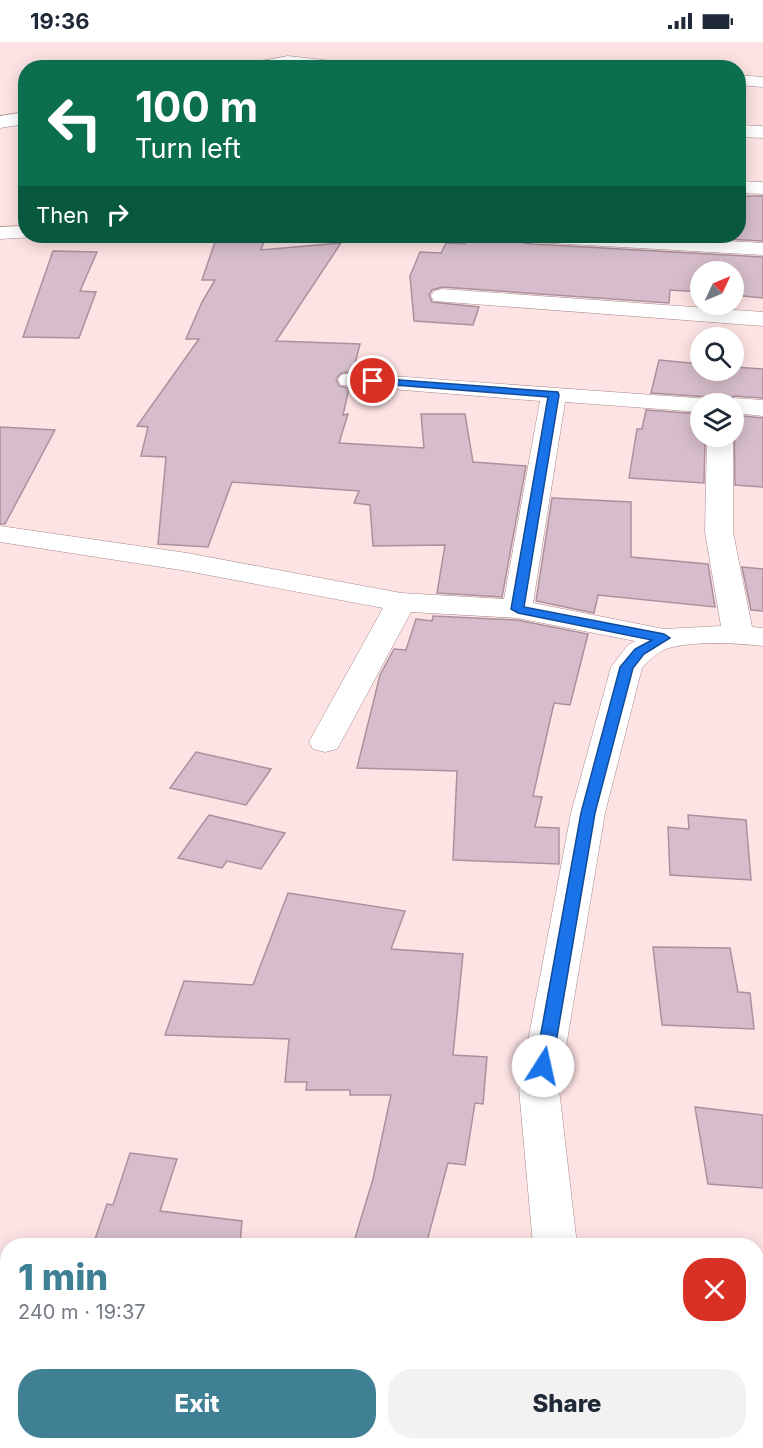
<!DOCTYPE html>
<html lang="en">
<head>
<meta charset="utf-8">
<style>
	:root { --surface:#fff; --page:#f2f2f3; --text:#1f2937; --muted:#747a83; --accent:#408094 }
	body { margin:0; font-family:Inter,sans-serif; background:var(--page); color:var(--text); height:100vh; display:flex; flex-direction:column; font-size:22px; white-space:nowrap }
	* { box-sizing:border-box; margin:0 }
	p { font-size:20px; color:var(--muted) }
	.icon { flex:none; width:33px; height:33px; fill:none; stroke:currentColor; stroke-width:2; stroke-linecap:round; stroke-linejoin:round }
	.map { position:relative; flex:1; overflow:hidden }
	.side { position:absolute; left:0px; top:1196px; width:764px; height:212px; display:flex; flex-direction:column; background:var(--surface); border-radius:24px 24px 0 0; box-shadow:0 3px 15px #0003 }
	.side>* { flex:none }
	.top-card { position:absolute; left:18px; top:18px; width:728px; height:183px; border-radius:24px; box-shadow:0 3px 15px #0003; background:#0b6e4f; color:#fff; overflow:hidden }
	.needle { width:39px; rotate:46deg }
	.tools { position:absolute; left:690px; top:219px; display:grid; gap:12px }
	.tools a { display:grid; place-items:center; width:54px; height:54px; border-radius:50%; background:var(--surface); box-shadow:0 3px 15px #0003; font-size:30px }
	.pin { position:absolute; display:grid; place-items:center; width:51px; height:51px; color:#fff; margin:-26px; border:3px solid #fff; border-radius:50%; box-shadow:0 2px 6px #0007 }
	.me { position:absolute; width:66px; margin:-33px; rotate:10deg; stroke-linejoin:round; filter:drop-shadow(0 0 4px #0008) }
	.turn { display:flex; align-items:center; gap:21px; height:126px; padding:0 18px; font-size:27px }
	.turn .icon { width:78px; height:78px; stroke-width:2.5 }
	.turn b { display:block; font-size:42px; line-height:51px }
	.then { display:flex; align-items:center; height:57px; padding:0 18px; background:#0003; gap:12px; font-size:22px }
	.round { display:grid; place-items:center; flex:none; width:63px; height:63px; border-radius:24px; background:var(--page) }
	.headline { display:flex; align-items:center; justify-content:space-between; height:102px; padding:0 18px }
	h1 { font-size:36px; font-weight:800; line-height:45px; color:var(--accent) }
	.primary-button { display:flex; gap:12px; margin-top:auto; padding:12px 18px }
	.primary-button a { flex:1; height:69px; border-radius:24px; background:var(--accent); color:#fff; font-size:24px; font-weight:800; line-height:69px; text-align:center }
	.primary-button a+a { background:var(--page); color:var(--text) }
	.status { display:flex; justify-content:space-between; align-items:center; height:42px; padding:0 30px; background:var(--surface); direction:ltr }
	.status svg { height:16px; fill:currentColor }
	.map>svg:first-child { display:block }
	.building { fill:#d7bdcb; stroke:#aa919e; stroke-width:1.5 }
	.lines { fill:none; stroke-linecap:round; stroke-linejoin:round }
	.minor-casing { stroke:#a68a8b; stroke-width:1 }
	.minor { fill:#fff; fill-rule:evenodd }
	.route { fill:#1a73e8; stroke:#114b97; stroke-width:1.5 }
</style>
</head>
<body>
<div class="status"><b>19:36</b><svg viewBox="0 0 49 12"><path d="M0 12V9h3v3zM5 12V6h3v6zM10 12V3h3v9zM15 12V0h3v12zM26 1h20v11H26zM47 4h2v5h-2z"/></svg></div>
<div class="map">
<svg width="763" height="1406" viewBox="0 0 763 1406">
	<rect width="100%" height="100%" fill="#fde3e4"/>
	<!-- building -->
	<g class="building">
		<path d="M745,154H763V199L669,194H738V168Z"/>
		<path d="M217,194H266L261,208L341,201L276,299L360,302L353,329L341,331L336,337L339,344L349,346L343,373L348,372L339,401L424,406L421,372H465L473,420L526,424L502,555L437,551L445,503L373,504L370,463L354,461L359,449L232,440L208,505L158,502L166,415L141,414L148,385L137,384L199,297H186L202,260L215,238H202Z"/>
		<path d="M465,194L519,196L524,201L532,202L763,215V256L734,253V230H700V250L670,248L669,261L442,245L432,248L429,253L432,260L479,265L473,283L414,279L410,234L420,210L441,211L446,201L465,202Z"/>
		<path d="M53,209L97,210L80,249L96,250L79,296L23,295Z"/>
		<path d="M659,318L700,322V328H734V325L763,327V356L734,354L721,362H714L709,355L651,351Z"/>
		<path d="M646,368L700,372V394H705L704,441L629,436L637,387H642Z"/>
		<path d="M734,373L763,376V445L735,443Z"/>
		<path d="M0,385L55,388L5,482H0Z"/>
		<path d="M552,456L631,460V515L708,522L715,565L598,553L594,571L536,559Z"/>
		<path d="M742,525L763,527V569L751,568Z"/>
		<path d="M433,574L517,578L588,592L570,663L554,661L533,754L542,755L535,785L559,786V822L453,818L457,729L357,726L380,633L394,607L406,608L416,577L432,579Z"/>
		<path d="M196,710L271,727L246,763L170,746Z"/>
		<path d="M209,773L285,791L261,827L227,819L222,826L178,816Z"/>
		<path d="M688,773L746,778L751,838L670,833L668,785L689,787Z"/>
		<path d="M288,851L405,869L391,907L463,912L453,1013L487,1015L483,1062L475,1061L465,1123L448,1121L426,1203H353L373,1137L391,1053H350V1048H306L307,1040H285L289,997L165,993L184,939L253,943Z"/>
		<path d="M653,905L730,906L738,950L750,951L754,987L662,983Z"/>
		<path d="M695,1065L763,1073V1146L708,1142Z"/>
		<path d="M130,1111L177,1117L160,1169L242,1179L240,1203H93L107,1162L113,1163Z"/>
	</g>
	<g class="lines">
		<defs>
			<g id="minor">
				<path d="M288,14L349,21L357,26H243L245,22Z"/>
				<path d="M738,33L763,35V45L738,43Z"/>
				<path d="M26,70V82L0,86V74Z"/>
				<path d="M738,83L763,84V96L738,95Z"/>
				<path d="M738,139L763,140V152L738,151Z"/>
				<path d="M26,184V194L34,195L0,197V185Z"/>
				<path d="M521,194H638L763,201V213L532,200L524,199Z"/>
				<path d="M442,247L763,270V284L434,259L431,254L434,249Z"/>
				<path d="M350,331L709,357L712,362H700V370L565,360L533,561L664,587L721,584L705,490L707,394H733V490L752,585L763,586V604C734,601 701,599 673,605C661,607 650,617 642,626L605,771L559,1047L577,1203H533L519,1047L571,771L611,625L628,603L635,599L517,576L411,570L341,700L337,707L325,710L313,707L309,700L383,566L187,529L0,500V484L187,511L401,551L504,557L540,359L341,343L338,338L341,333Z"/>
				<path d="M734,356L763,358V374L734,371V362H723Z"/>
				<path d="M756,1306L763,1307V1347L756,1346Z"/>
				<path d="M244,1400H295L293,1406H240Z"/>
			</g>
		</defs>
		<!-- minor casing -->
		<use href="#minor" class="minor-casing"/>
		<!-- minor -->
		<use href="#minor" class="minor"/>
	</g>
	<!-- route -->
	<path class="route" d="M373,336L558,350L559,353L524,565L664,592L670,596L644,612L633,626L595,771L552,1024L549,1029H538L535,1024L581,771L620,625L635,607L652,598L518,571L511,567L548,355L369,341V337Z"/>
</svg>
<div class="tools">
<a><svg class="needle" viewBox="-14 -14 28 28"><path d="M0-13l5 13h-10z" fill="#e53935"/><path d="M0 13l5-13h-10z" fill="#747a83"/></svg></a>
<a><svg class="icon" aria-label="search" viewBox="0 0 24 24"><circle cx="10" cy="10" r="6"/><path d="M15 15l6 6"/></svg></a>
<a><svg class="icon" aria-label="layers" viewBox="0 0 24 24"><path d="M12 4l9 5-9 5-9-5zM3 14l9 5 9-5"/></svg></a>
</div>
<div class="pin" style="left:373px;top:339px;background:#d93025"><svg class="icon" aria-label="arrive" viewBox="0 0 24 24"><path d="M6 21V4h12l-3 4 3 4H6"/></svg></div>
<svg class="me" style="left:543px;top:1024px" viewBox="-20 -20 40 40"><circle r="19" fill="#fff"/><path d="M0-13L10 11 0 6-10 11z" fill="#1a73e8"/></svg>
<div class="top-card">
<div class="turn"><svg class="icon" aria-label="left" viewBox="0 0 24 24"><path d="M17 20v-9H6M10 6l-5 5 5 5"/></svg><div><b>100 m</b>Turn left</div></div>
<div class="then">Then<svg class="icon" aria-label="right" viewBox="0 0 24 24"><path d="M7 20v-9h11M14 6l5 5-5 5"/></svg></div>
</div>
<section class="side">
<div class="headline"><div><h1>1 min</h1><p>240 m · 19:37</p></div><a class="round" style="background:#d93025;color:#fff"><svg class="icon" aria-label="close" viewBox="0 0 24 24"><path d="M6 6l12 12M18 6L6 18"/></svg></a></div>
<div class="primary-button"><a>Exit</a><a>Share</a></div>
</section>
</div>
</body>
</html>
